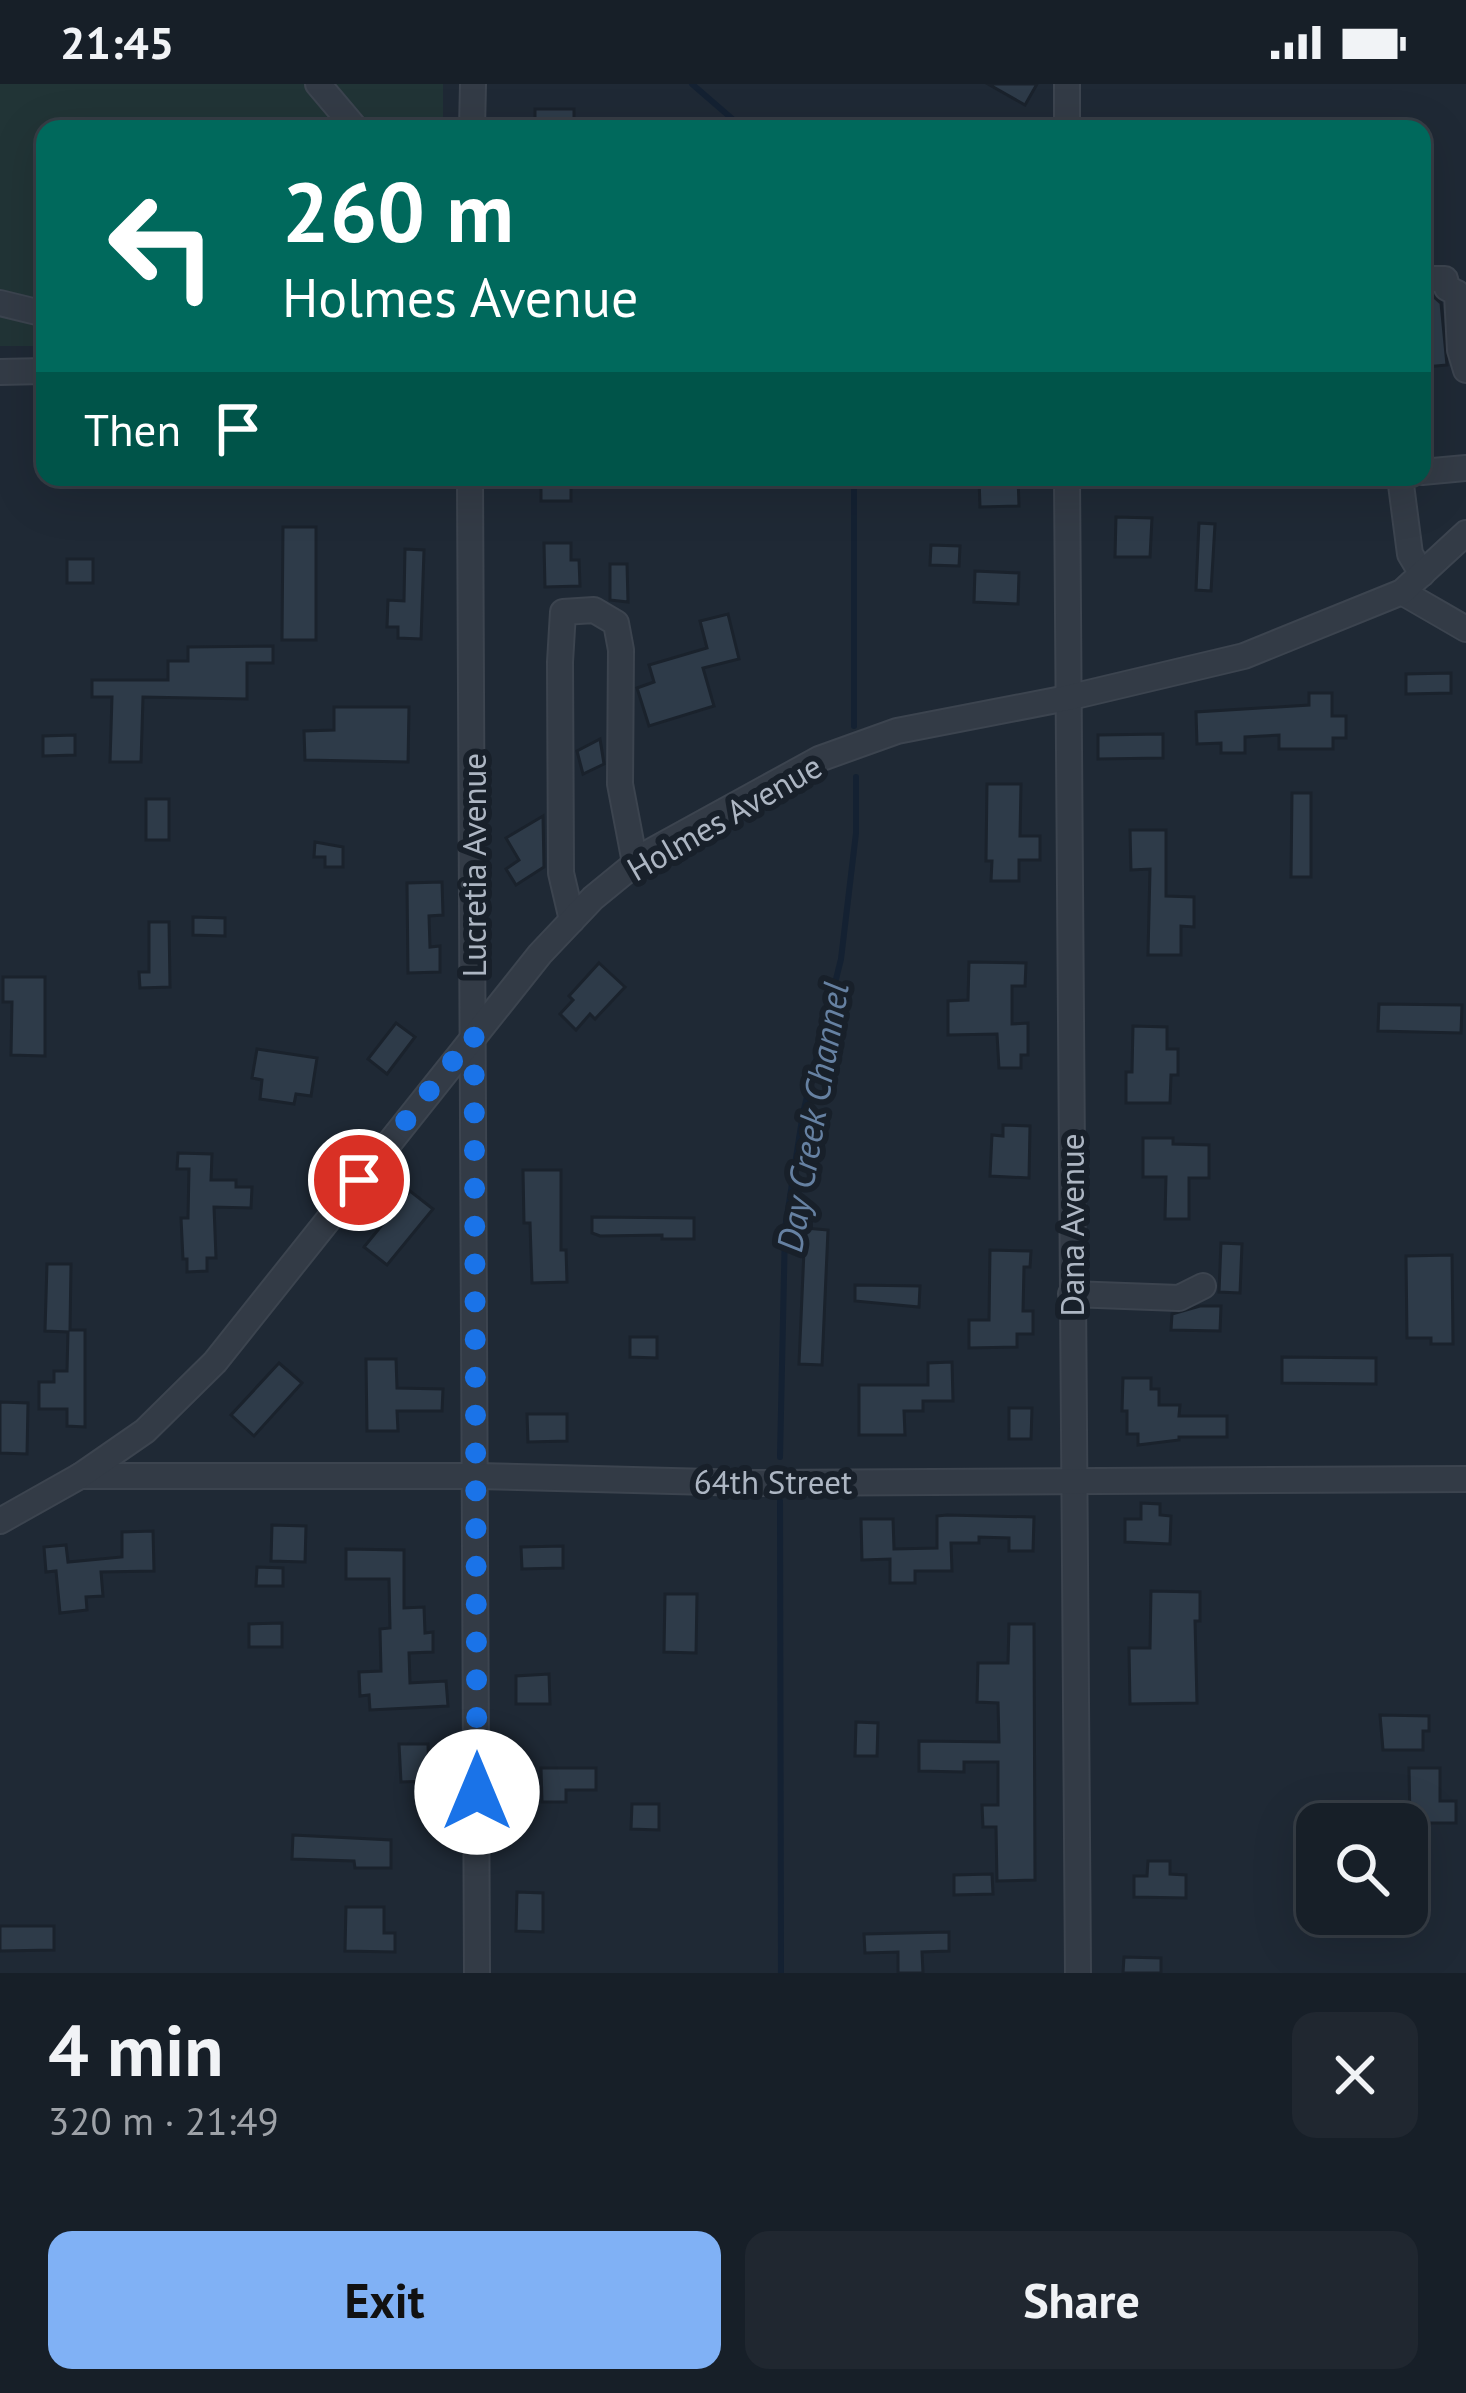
<!DOCTYPE html>
<html lang="en">
<head>
<meta charset="utf-8">
<style>
	:root { --surface:#171f28; --page:#202730; --text:#f1f3f6; --muted:#9ea2a8; --line:#363d45; --accent:#80b1f5 }
	body { margin:0; font-family:"PT Sans",sans-serif; background:var(--page); color:var(--text); height:100vh; display:flex; flex-direction:column; font-size:45px; white-space:nowrap }
	* { box-sizing:border-box; margin:0 }
	p { font-size:39px; color:var(--muted) }
	.icon { flex:none; width:66px; height:66px; fill:none; stroke:currentColor; stroke-width:2; stroke-linecap:round; stroke-linejoin:round }
	.map { position:relative; height:1889px; overflow:hidden }
	.sheet { display:flex; flex-direction:column; background:var(--surface); flex:1 }
	.sheet>* { flex:none }
	.banner { position:absolute; left:36px; top:36px; width:1395px; height:366px; border-radius:24px; box-shadow:0 12px 48px #0002,0 0 0 3px var(--line); background:#00695c; color:#fff; overflow:hidden }
	.tools { position:absolute; left:1296px; top:1719px; display:grid; gap:24px }
	.tools a { display:grid; place-items:center; width:132px; height:132px; border-radius:24px; background:var(--surface); box-shadow:0 12px 48px #0002,0 0 0 3px var(--line); font-size:60px }
	.pin { position:absolute; display:grid; place-items:center; width:102px; height:102px; color:#fff; margin:-51px; border:6px solid #fff; border-radius:50%; box-shadow:0 3px 12px #0007 }
	.me { position:absolute; width:132px; margin:-66px; rotate:0deg; stroke-linejoin:round; filter:drop-shadow(0 0 9px #0008) }
	.turn { display:flex; align-items:center; gap:42px; height:252px; padding:0 48px; font-size:54px }
	.turn .icon { width:156px; height:156px; stroke-width:2.5 }
	.turn b { display:block; font-size:84px; line-height:102px }
	.then { display:flex; align-items:center; height:114px; padding:0 48px; background:#0003; gap:24px; font-size:45px }
	.round { display:grid; place-items:center; flex:none; width:126px; height:126px; border-radius:24px; background:var(--page) }
	.summary { display:flex; align-items:center; justify-content:space-between; height:204px; padding:0 48px }
	h1 { font-size:72px; font-weight:800; line-height:90px }
	.cta { display:flex; gap:24px; margin-top:auto; padding:24px 48px }
	.cta a { flex:1; height:138px; border-radius:24px; background:var(--accent); color:#111; font-size:48px; font-weight:800; line-height:138px; text-align:center }
	.cta a+a { background:var(--page); color:var(--text) }
	.status { display:flex; justify-content:space-between; align-items:center; height:84px; padding:0 60px; background:var(--surface); direction:ltr }
	.status svg { height:33px; fill:currentColor }
	.map>svg:first-child { display:block }
	.green { fill:#213436 }
	.lines { fill:none; stroke-linecap:round; stroke-linejoin:round }
	.stream { stroke:#142132; stroke-width:6 }
	.building { fill:#2e3b49; stroke:#1a222c; stroke-width:3 }
	.minor-casing { stroke:#3c444f; stroke-width:28 }
	.minor { stroke:#333b46; stroke-width:24 }
	.route { stroke:#1a73e8; stroke-width:21; stroke-dasharray:0 37.8 }
	.labels { text-anchor:middle; dominant-baseline:central; stroke-width:12; stroke-linejoin:round; paint-order:stroke }
	.street-label { font-size:33px; fill:#adb6c3; stroke:#18202a }
	.water-label { font-size:36px; font-style:italic; fill:#6681a2; stroke:#18202a }
</style>
</head>
<body>
<div class="status"><b>21:45</b><svg viewBox="0 0 49 12"><path d="M0 12V9h3v3zM5 12V6h3v6zM10 12V3h3v9zM15 12V0h3v12zM26 1h20v11H26zM47 4h2v5h-2z"/></svg></div>
<div class="map">
<svg width="1466" height="1889" viewBox="0 0 1466 1889">
	<rect width="100%" height="100%" fill="#1f2935"/>
	<!-- green -->
	<path class="green" d="M0,0H443V45H45V262H0Z"/>
	<g class="lines">
		<!-- stream -->
		<g class="stream">
			<path d="M692,0L744,45"/>
			<path d="M854,393V642"/>
			<path d="M780,1373L785,1145L803,1029L841,875L856,749V693"/>
			<path d="M780,1417L781,1889"/>
		</g>
	</g>
	<!-- building -->
	<g class="building">
		<path d="M988,0H1037L1025,21Z"/>
		<rect x="535" y="25" width="39" height="20"/>
		<path d="M1422,212H1433L1441,219L1447,281L1425,283Z"/>
		<rect x="541" y="393" width="30" height="24"/>
		<path d="M979,393H1018L1019,422L980,423Z"/>
		<path d="M1116,433L1152,434L1150,473H1115Z"/>
		<path d="M1199,439L1215,440L1211,507L1196,506Z"/>
		<path d="M283,443H316V556H282Z"/>
		<path d="M544,459H571V476H579L580,502L545,503Z"/>
		<path d="M931,461L960,462L959,482L930,481Z"/>
		<path d="M405,465L424,466L421,555L398,554V543H387L388,516L404,517Z"/>
		<rect x="67" y="475" width="26" height="24"/>
		<path d="M610,480H627L628,518L610,516Z"/>
		<path d="M975,487L1019,489L1018,520L974,518Z"/>
		<path d="M728,530L739,575L703,584L714,622L649,642L637,604L654,598L649,581L707,564L700,537Z"/>
		<path d="M273,562V579H247V615L143,613L141,678H110L112,613H92V596H168V577H188V563Z"/>
		<path d="M1451,589V609L1406,610V590Z"/>
		<path d="M1309,609H1332V632H1346V654H1333V665H1279V651L1245,653V669H1221V659L1197,660L1196,628L1309,621Z"/>
		<path d="M334,623H409L408,678L305,676L304,647L334,646Z"/>
		<path d="M1163,650V674L1098,675V651Z"/>
		<path d="M75,651V671L43,672V652Z"/>
		<path d="M600,655L604,680L583,690L577,667Z"/>
		<path d="M987,700H1021L1020,752H1040V776H1019V797H991L992,777H986Z"/>
		<path d="M1292,709H1311V793H1291Z"/>
		<rect x="146" y="715" width="23" height="41"/>
		<path d="M543,732L544,783L516,801L506,785L519,776L506,754Z"/>
		<path d="M1130,746H1166V812L1194,813V843L1181,842V871H1148L1150,785L1131,786Z"/>
		<path d="M315,758L343,763V783H325V773H314Z"/>
		<path d="M442,798L443,831L429,832L430,863L440,862V888L408,889L407,799Z"/>
		<path d="M193,833L225,834V852L193,851Z"/>
		<path d="M149,838H169L170,903L140,904L139,888H149Z"/>
		<path d="M969,878L1026,879L1025,902H1012V940L1028,939V971H1021V984H999L997,950L948,951V917L968,916Z"/>
		<path d="M599,879L625,903L595,935L590,930L576,946L560,930L573,916L569,912Z"/>
		<path d="M3,893H45V972L11,971L12,918H3Z"/>
		<path d="M1379,920L1462,921L1461,949L1378,947Z"/>
		<path d="M396,939L415,953L387,990L368,975Z"/>
		<path d="M1133,942L1167,943V965H1178V991H1171L1170,1019H1126V988H1132Z"/>
		<path d="M257,965L317,974L311,1012L296,1010L294,1020L260,1015L262,996L252,994Z"/>
		<path d="M1003,1041L1030,1042L1029,1094L990,1092L992,1051L1003,1052Z"/>
		<path d="M1143,1054H1173V1060L1209,1061V1094H1189V1135H1165L1166,1093H1143Z"/>
		<path d="M178,1069L212,1070L211,1096H236V1103H252L251,1124L214,1123L216,1174H207V1187L187,1188V1175H183L181,1134H188L189,1085H177Z"/>
		<path d="M523,1086H561V1166H566L567,1198L532,1199L530,1139H524Z"/>
		<path d="M410,1107L433,1125L387,1181L364,1163Z"/>
		<path d="M592,1133L694,1134V1155H662V1151L600,1152L592,1149Z"/>
		<path d="M805,1144L828,1146L822,1281L799,1280Z"/>
		<path d="M1221,1159L1242,1160L1240,1209L1219,1208Z"/>
		<path d="M990,1166L1031,1167L1030,1183H1024L1023,1227H1033V1250H1017V1263L969,1264V1236H989Z"/>
		<path d="M1452,1171L1453,1260H1431V1254H1407L1406,1172Z"/>
		<path d="M47,1180H71L70,1246H85V1343L67,1342V1325H39V1298H54V1287H67L68,1248L45,1247Z"/>
		<path d="M855,1201L920,1202L919,1223L855,1217Z"/>
		<path d="M1200,1222H1221L1220,1247L1171,1246L1172,1230Z"/>
		<path d="M630,1253H657V1274L630,1273Z"/>
		<path d="M1282,1273L1376,1274V1300L1282,1299Z"/>
		<path d="M366,1275H396L397,1304L443,1305L442,1327H397L398,1347H367Z"/>
		<path d="M952,1278L953,1317H923V1327H904L905,1351H859V1301H928V1279Z"/>
		<path d="M279,1279L302,1299L254,1352L231,1331Z"/>
		<path d="M1123,1294H1151V1305H1159V1321H1180L1179,1332H1227V1353H1179V1356L1138,1361V1350H1127V1327H1122Z"/>
		<path d="M0,1318L28,1319L27,1370L0,1369Z"/>
		<path d="M1009,1324H1032L1031,1355H1009Z"/>
		<path d="M527,1330H567V1357L528,1358Z"/>
		<path d="M1141,1419L1160,1420V1431L1171,1432L1170,1460L1125,1458V1435H1141Z"/>
		<path d="M947,1431L1034,1433L1033,1467H1009V1454L979,1453V1459H951L952,1487H915V1499H890V1475L862,1476L861,1435H893L894,1465L937,1464V1432Z"/>
		<path d="M272,1441L306,1442L305,1478L271,1477Z"/>
		<path d="M153,1447L154,1487L101,1488L103,1512L86,1513L87,1526L60,1529L56,1487L46,1488L44,1463L66,1461L68,1478L122,1473V1448Z"/>
		<path d="M563,1462V1484L522,1485L521,1463Z"/>
		<path d="M346,1465L404,1466V1524L424,1523L425,1549L433,1548V1568L409,1569L410,1599L446,1597L448,1622L370,1626L369,1611L360,1612L359,1588L381,1587L380,1545L390,1544L389,1495H346Z"/>
		<path d="M257,1483L283,1484V1502H256Z"/>
		<path d="M1151,1507L1200,1508V1537H1195L1197,1619L1130,1620L1129,1564H1150Z"/>
		<path d="M665,1510H697L696,1569L664,1568Z"/>
		<path d="M282,1539V1563H249V1540Z"/>
		<path d="M1009,1540H1034L1035,1796L997,1797L996,1743H983L982,1721H998V1678H964V1688L919,1687V1657L999,1658L998,1619L977,1618L978,1579H1008Z"/>
		<path d="M549,1590L550,1620H516V1592Z"/>
		<path d="M1380,1631L1429,1632V1647H1423V1666H1383Z"/>
		<path d="M856,1638L878,1639L877,1672H855Z"/>
		<path d="M399,1660H428L429,1697L401,1698Z"/>
		<path d="M541,1684H596V1706H566V1718H542Z"/>
		<path d="M1409,1684H1440V1717H1456V1739H1410Z"/>
		<path d="M632,1720H659V1746L631,1745Z"/>
		<path d="M293,1751L391,1756V1784H355L354,1777L292,1775Z"/>
		<path d="M1148,1777H1170V1790L1186,1791V1814L1134,1813V1792H1147Z"/>
		<path d="M992,1790L993,1810L954,1811V1791Z"/>
		<path d="M517,1808L543,1809V1848L516,1847Z"/>
		<path d="M346,1823H384V1849H395V1868L345,1867Z"/>
		<path d="M0,1842H54V1866L0,1867Z"/>
		<path d="M949,1848V1867L922,1868L923,1889H898V1868L865,1869L864,1850Z"/>
		<path d="M1124,1873L1161,1874V1889H1123Z"/>
	</g>
	<g class="lines">
		<defs>
			<g id="minor">
				<path d="M318,0L356,45"/>
				<path d="M1067,0V45"/>
				<path d="M472,45L473,0"/>
				<path d="M1422,195H1445L1447,204L1457,209L1460,266L1466,286"/>
				<path d="M0,219L45,230"/>
				<path d="M0,288L45,287"/>
				<path d="M1422,388L1466,384"/>
				<path d="M470,393L477,1889"/>
				<path d="M1067,393L1078,1889"/>
				<path d="M1400,393L1410,470L1422,490"/>
				<path d="M1402,508L1466,545"/>
				<path d="M572,836L561,789L560,578L563,528L594,526L616,539L621,566L620,700L635,779"/>
				<path d="M1071,1210L1179,1214L1203,1202"/>
				<path d="M80,1392H477L749,1399L1466,1395"/>
				<path d="M0,1437L80,1392L145,1347L215,1278L540,870L593,814L648,769L819,675L897,647L1067,614L1244,572L1402,508L1466,449"/>
			</g>
		</defs>
		<!-- minor casing -->
		<use href="#minor" class="minor-casing"/>
		<!-- minor -->
		<use href="#minor" class="minor"/>
	</g>
	<g class="lines">
		<!-- route -->
		<path class="route" d="M359,1096L474,950L477,1708"/>
	</g>
	<g class="labels">
		<!-- street labels -->
		<g class="street-label">
			<text transform="translate(724 733) rotate(-30)">Holmes Avenue</text>
			<text transform="translate(473 781) rotate(-90)">Lucretia Avenue</text>
			<text transform="translate(1071 1141) rotate(-90)">Dana Avenue</text>
			<text x="773" y="1397">64th Street</text>
		</g>
		<!-- water labels -->
		<g class="water-label">
			<text transform="translate(812 1033) rotate(-80)">Day Creek Channel</text>
		</g>
	</g>
</svg>
<div class="tools">
<a><svg class="icon" aria-label="search" viewBox="0 0 24 24"><circle cx="10" cy="10" r="6"/><path d="M15 15l6 6"/></svg></a>
</div>
<div class="pin" style="left:359px;top:1096px;background:#d93025"><svg class="icon" aria-label="arrive" viewBox="0 0 24 24"><path d="M6 21V4h12l-3 4 3 4H6"/></svg></div>
<svg class="me" style="left:477px;top:1708px" viewBox="-20 -20 40 40"><circle r="19" fill="#fff"/><path d="M0-13L10 11 0 6-10 11z" fill="#1a73e8"/></svg>
<div class="banner">
<div class="turn"><svg class="icon" aria-label="left" viewBox="0 0 24 24"><path d="M17 20v-9H6M10 6l-5 5 5 5"/></svg><div><b>260 m</b>Holmes Avenue</div></div>
<div class="then">Then<svg class="icon" aria-label="arrive" viewBox="0 0 24 24"><path d="M6 21V4h12l-3 4 3 4H6"/></svg></div>
</div>
</div>
<section class="sheet">
<div class="summary"><div><h1>4 min</h1><p>320 m · 21:49</p></div><a class="round"><svg class="icon" aria-label="close" viewBox="0 0 24 24"><path d="M6 6l12 12M18 6L6 18"/></svg></a></div>
<div class="cta"><a>Exit</a><a>Share</a></div>
</section>
</body>
</html>
